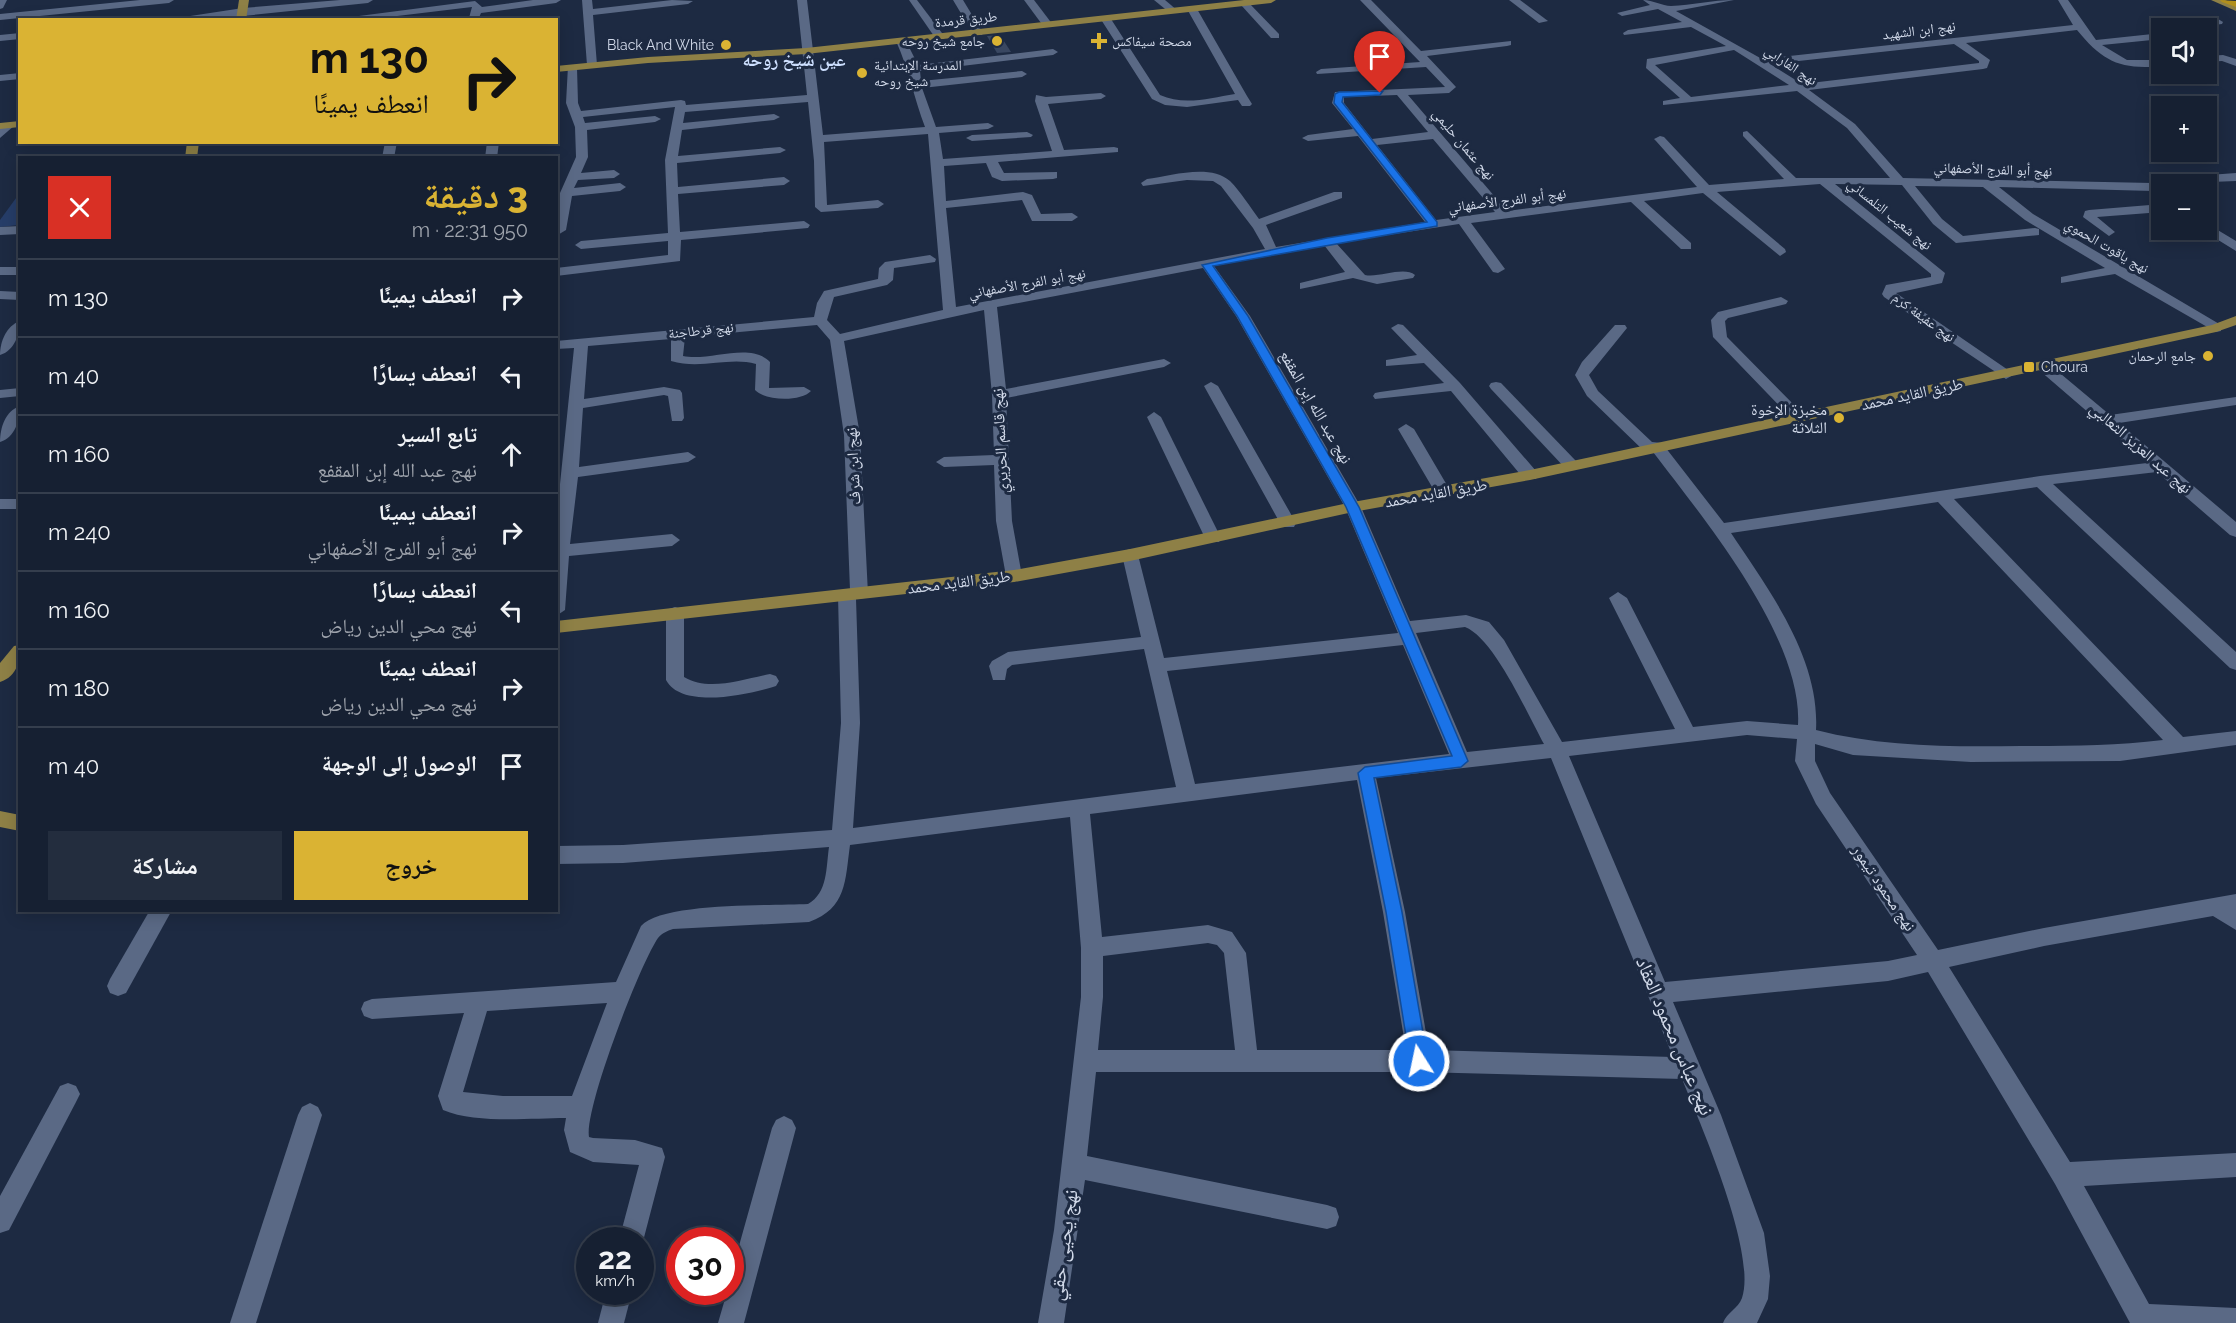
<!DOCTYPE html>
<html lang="ar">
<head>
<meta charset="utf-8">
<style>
	:root { --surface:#162032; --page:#232d3e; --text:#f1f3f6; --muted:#9ea3ac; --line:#353e4d; --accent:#dab333 }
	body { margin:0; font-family:Raleway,"Noto Naskh Arabic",sans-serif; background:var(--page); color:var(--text); direction:rtl; height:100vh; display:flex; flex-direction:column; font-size:22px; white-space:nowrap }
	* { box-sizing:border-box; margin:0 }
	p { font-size:20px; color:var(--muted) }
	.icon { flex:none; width:33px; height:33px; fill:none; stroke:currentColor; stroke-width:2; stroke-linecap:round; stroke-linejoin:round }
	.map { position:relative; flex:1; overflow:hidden; direction:ltr }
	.side { position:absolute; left:18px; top:156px; width:540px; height:756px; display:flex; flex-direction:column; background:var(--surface); border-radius:0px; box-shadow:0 3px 15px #0003,0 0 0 2px var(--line); direction:rtl }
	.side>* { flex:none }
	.hud { position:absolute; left:18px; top:18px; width:540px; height:126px; border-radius:0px; box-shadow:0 3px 15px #0003,0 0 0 2px var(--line); direction:rtl; background:#dab333; color:#111; overflow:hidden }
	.fabs { position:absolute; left:2151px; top:18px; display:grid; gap:12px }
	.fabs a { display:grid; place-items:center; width:66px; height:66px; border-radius:0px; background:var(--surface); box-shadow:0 3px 15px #0003,0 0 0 2px var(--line); font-size:30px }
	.speed { position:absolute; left:576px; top:1227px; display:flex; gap:12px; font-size:30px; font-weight:700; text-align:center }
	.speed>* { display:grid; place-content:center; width:78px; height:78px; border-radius:50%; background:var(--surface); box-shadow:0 3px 15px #0003,0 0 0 2px var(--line); line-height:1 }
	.speed small { font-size:15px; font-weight:400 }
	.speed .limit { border:9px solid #d22; background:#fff; color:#111 }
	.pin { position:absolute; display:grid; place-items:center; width:51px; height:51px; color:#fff; margin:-62px -26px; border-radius:50% 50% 50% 0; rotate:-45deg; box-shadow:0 0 6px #0007 }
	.pin .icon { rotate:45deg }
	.me { position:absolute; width:66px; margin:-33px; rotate:350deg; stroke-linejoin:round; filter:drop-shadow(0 0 4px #0008) }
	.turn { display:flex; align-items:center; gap:21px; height:126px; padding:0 30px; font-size:27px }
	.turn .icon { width:78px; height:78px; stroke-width:2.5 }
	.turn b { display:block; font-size:42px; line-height:51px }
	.round { display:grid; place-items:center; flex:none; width:63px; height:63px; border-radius:0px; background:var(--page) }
	.head { display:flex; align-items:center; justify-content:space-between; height:102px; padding:0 30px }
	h1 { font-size:36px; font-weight:800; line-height:45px; color:var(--accent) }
	.cta { display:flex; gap:12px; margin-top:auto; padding:12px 30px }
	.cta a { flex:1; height:69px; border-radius:0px; background:var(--accent); color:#111; font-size:24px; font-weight:800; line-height:69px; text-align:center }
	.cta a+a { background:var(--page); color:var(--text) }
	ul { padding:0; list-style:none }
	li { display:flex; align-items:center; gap:18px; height:78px; padding:0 30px; border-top:2px solid var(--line) }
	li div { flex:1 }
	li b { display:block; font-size:22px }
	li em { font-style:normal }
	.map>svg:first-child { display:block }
	.green { fill:#263d68 }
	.building { fill:#394761 }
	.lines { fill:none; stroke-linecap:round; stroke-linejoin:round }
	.minor { fill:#5a6985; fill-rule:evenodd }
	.major { fill:#8e8046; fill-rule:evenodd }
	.highway { fill:#b18f1c; fill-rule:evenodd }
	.route { fill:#1a73e8; stroke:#114b97; stroke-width:1.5 }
	.poi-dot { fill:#dab333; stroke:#1d2a42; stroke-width:2 }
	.labels { text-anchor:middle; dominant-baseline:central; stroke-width:6; stroke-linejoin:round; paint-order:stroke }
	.far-street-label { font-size:14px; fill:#d1d9e9; stroke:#1d2a42 }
	.far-poi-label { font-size:14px; fill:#d1d9e9; stroke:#1d2a42; text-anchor:end }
	.street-label { font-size:16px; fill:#d1d9e9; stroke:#1d2a42 }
	.poi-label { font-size:16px; fill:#d1d9e9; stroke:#1d2a42; text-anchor:end }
	.far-district-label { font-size:18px; font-weight:bold; fill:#cddffe; stroke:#1d2a42 }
	.near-street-label { font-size:20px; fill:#d1d9e9; stroke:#1d2a42 }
</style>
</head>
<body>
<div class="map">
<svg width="2236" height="1323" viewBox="0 0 2236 1323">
	<rect width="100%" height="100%" fill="#1d2a42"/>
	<!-- green -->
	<path class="green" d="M19,194V225L0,227V220Z"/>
	<!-- building -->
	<path class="building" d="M1000,35L1011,52L997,53L987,36Z"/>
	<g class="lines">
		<!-- minor -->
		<g class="minor">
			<path d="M0,0H7L3,8L0,9Z"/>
			<path d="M140,0H174L169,3L0,20V14Z"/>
			<path d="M340,0H373L368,3L243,16L164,20L243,8Z"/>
			<path d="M533,0H561L556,3L481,13L478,20L469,18L472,7L364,20H328L475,1L482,7Z"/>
			<path d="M582,0H592L593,9L672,0L693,1L688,4L593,15L597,65L592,68L587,65Z"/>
			<path d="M797,0H807L823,135L925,127C914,98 909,70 896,41L901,38L906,41L918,65L1053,49L1058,52L1053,55L920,71L921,81L1022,71L1027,74L1022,77L922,88L936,127L988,123L994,126L988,129L939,133L943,159L1052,151L1035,101L1036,95L1046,97L1101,93L1106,96L1101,99L1048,104L1064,150L1114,147L1118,148V152L998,162L1004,173L1057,172V178L1053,179L1002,181L992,177L986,163L944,166L946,201L1023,192L1032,195L1041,214L1072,213L1078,217L1072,221H1032L1022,200L946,208L956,307L1265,249L1253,228L1221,186L1213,181L1187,180L1143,186L1141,183L1147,179C1170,176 1210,163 1230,181C1241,192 1250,207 1259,219L1334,192H1342V198L1266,225L1276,247L1425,222L1358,136L1308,141L1302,138L1308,135L1353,129L1332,103L1335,92L1445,87L1426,67L1317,74L1316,72L1321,69L1420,62L1360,0H1371L1421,51L1511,41V45L1507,46L1427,56L1456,87L1449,93L1408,95L1507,211L1697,187L1656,141L1654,139L1660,136L1664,137L1709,185L1784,179L1743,136V132L1747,131L1796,178H1890L1847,128L1797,91L1663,105V101L1680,98L1646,68L1647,59L1726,46L1691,27L1624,35L1623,33L1628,30L1682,22L1658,9L1622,16L1617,13L1650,5L1643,0C1653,0 1662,6 1671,6C1692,5 1712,0 1734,0L1676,11L1762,59L2073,25L2058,0H2068L2096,40L2162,33V39L2102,45L2127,60H2162V66C2121,70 2103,62 2077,30L1966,43L1990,60L1987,68L1983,69L1809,90L1855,124L1903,178L2152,183L2168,178L2236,173V181L2162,184V188L2153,191L1999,187L2033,214L2221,325V331L2216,332L2115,274L2061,283V277L2105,268L2025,220L1983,187L1915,186L1942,219L1963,236L2035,228L2039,229V235L1956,243L1933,224L1902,185L1835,184L1945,273L1942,283L1896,293L2011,372L2013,375L2006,379L1884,297L1882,294L1886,285L1931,277V274L1820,184L1717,192L1785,249L1786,252L1780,256L1703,193L1644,201L1691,243V249H1681L1631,202L1471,223L1505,269L1498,273L1493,272L1459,224L1336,243L1365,275C1379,278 1404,266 1415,275L1413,278L1377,284L1353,278L1300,289V283L1345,272L1324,245L1214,266L1250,316L1361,507L1410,621L1466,615L1489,622L1504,640L1562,742L1675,729L1609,598L1618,592L1627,598L1693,727L1747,721L1798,725C1803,638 1704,519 1653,452L1644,451L1587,396L1575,375L1582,362L1615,325H1625L1627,328L1589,375L1598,391L1652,442L1662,443L1724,523L2040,476L2147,463L2039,370V364H2049L2110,415L2236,397V405L2119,423L2236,522V537L2230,535L2157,472L2053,484L2236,652V670L2230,668L2037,487L1954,499L2183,737L2236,731V745L2120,761L1971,762L1853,755L1815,744V761L1830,793L1938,950L2044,928L2236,894V930L2213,916L2044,946L1949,967L2070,1162L2236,1153V1177L2084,1186L2149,1304L2236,1308V1323H2130L2055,1184L1928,972L1888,981L1673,1002L1721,1115L1764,1233L1770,1276L1768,1299L1757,1323H1723C1727,1312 1738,1309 1742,1298C1757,1253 1701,1125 1682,1079L1419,1072H1096L1087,1156L1327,1205L1336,1208L1339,1217L1336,1226L1327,1229L1085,1180L1064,1323H1038L1054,1230L1081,997V948L1070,817L850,845C845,881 847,908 809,922L673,929C667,931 662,933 658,938C640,964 584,1109 589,1137L593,1138L635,1140L662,1148L665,1157L641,1249L640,1240H619L639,1165L593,1162L570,1152L564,1130L566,1118C530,1118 476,1124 443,1110L438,1096L464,1013L372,1019L364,1016L361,1009L364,1002L372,999L616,982L641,926C662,902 773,906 808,904C828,893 826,867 829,847L623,863L556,864V846L623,845L832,830L841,723L838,595L841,591L850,590L844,435L830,340L817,325L685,337L683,356C709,362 750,341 770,362L769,388L804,387L811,391C801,402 765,401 755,390L756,364C729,356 702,370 671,361V339L588,346L584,399L664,387L680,390L682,393L684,418L682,421H672L668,396L664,395L583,408L579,467L688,452L696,457L688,462L578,477L570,544L672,534L680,540L672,546L569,556L565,610L556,616V523L574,348L556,349V341L814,317L817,303L824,291L878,279L879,268L885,262L930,255L936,259L935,262L894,268L893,280L887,285L834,297L827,320L840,334L943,310L928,134L824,142L827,205L878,200L884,204L878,208L821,212L815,207L814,161L808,102L685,112L683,123L774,114L780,117L774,120L682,130L678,156L780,147L786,150L780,153L677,163L678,187L784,177L790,181L784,185L678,194L680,232L804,221L810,225L808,228L681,240L680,261L556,276V268L668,255V241L581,249L575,245L581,241L668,233L665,160L675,107L583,117L585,123L655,116L661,119L655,122L587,130L588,157L581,173L614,170L620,174L614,178L578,180L574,188L620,183L626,187L620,191L572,196L566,230L556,236L560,193L576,157L575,127L566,103L568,66L577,68L578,103L581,111L681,100L685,101L686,105L807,95ZM1954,44L1979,61V63L1802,84L1770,64ZM1734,50L1789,85L1691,97L1655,65ZM1397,95L1428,132L1372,139L1344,103V97ZM1433,139L1495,212L1436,220L1377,145ZM1203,268L1236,316L1345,507L1398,633L1164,658L1138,555L1130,549L1124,551L1122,555L1141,637L1008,652L992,661L989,666L993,680H1005L1007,669L1012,665L1144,649L1176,787L853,828L860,723L856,599L865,598L868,594L860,435L844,341L984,310L992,395L994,455L944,457L936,462L944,467L994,465L996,521L1006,576L1014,582L1022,576L1012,521L1006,398L1164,367L1171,363L1164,359L1006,389L997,307ZM1938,502L2163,740C2115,746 2069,746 2021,746C1953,747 1882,747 1816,730C1820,658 1769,590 1731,533ZM1465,627C1494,638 1528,715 1544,744L1467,752L1416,633ZM1403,645L1449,754L1195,784L1167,671ZM1747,735L1797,739L1795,761L1816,804L1917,955L1888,961L1665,982L1569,756ZM1551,758L1673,1057L1429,1050L1405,912L1376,778ZM1357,780L1383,912L1406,1050H1257L1246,953L1232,932L1208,925L1102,937L1090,814ZM1208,943L1217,945L1224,953L1235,1050H1098L1103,997V956ZM607,1003L572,1096H503L463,1092L487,1011Z"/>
			<path d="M909,0H917L945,37L944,39H936Z"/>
			<path d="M953,0H963L983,33L982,35H974Z"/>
			<path d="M1024,0H1034L1053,25L1052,27H1044Z"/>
			<path d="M1154,0H1165L1178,11L1170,13Z"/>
			<path d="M1509,0H1520L1548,21L1539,23Z"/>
			<path d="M1241,1H1247L1279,34V38H1271L1241,5Z"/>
			<path d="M1189,7L1197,9L1247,96L1252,104L1250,106H1242L1238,100L1187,107L1165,105L1152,99L1100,18L1109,16L1160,95C1184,106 1210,98 1235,94L1187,9Z"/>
			<path d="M2218,19L2223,22L2222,24L2186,28L2172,26L2177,23Z"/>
			<path d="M20,33V39L0,41V35Z"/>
			<path d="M2206,56L2223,55L2236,59V66L2222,61L2206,62Z"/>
			<path d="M20,73V79L0,81V75Z"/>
			<path d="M5,123L15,125L0,138V128Z"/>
			<path d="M1027,132L1033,135L1031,137L972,141L966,138L972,135Z"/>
			<path d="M385,142H397L394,158H382Z"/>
			<path d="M487,142H499L497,158H485Z"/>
			<path d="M2162,204V212L2097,217L2115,232L2109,236L2083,217L2085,211L2089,210Z"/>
			<path d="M2206,223L2236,241V251L2202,230H2206Z"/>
			<path d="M20,226V234L0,235V227Z"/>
			<rect x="0" y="267" width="20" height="8"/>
			<path d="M0,291L20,292V300L0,299Z"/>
			<path d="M1781,297L1788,301L1786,304L1728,318L1725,321L1727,337L1804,415L1806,418L1804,421H1794L1713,337L1711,320L1718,312Z"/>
			<path d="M20,321C20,334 14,351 0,355C0,342 6,326 20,321Z"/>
			<path d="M1398,324L1403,325L1460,383L1536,471L1538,475L1536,479H1524L1451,391L1375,399L1373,396L1375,393L1380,392L1444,383L1424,363L1386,366V360L1417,355L1391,328Z"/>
			<path d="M1211,382L1218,386L1296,523L1294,527H1282L1280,523L1204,386Z"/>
			<path d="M1496,382L1501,383L1576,461L1579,465L1576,469H1566L1491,389L1489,386L1491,383Z"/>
			<path d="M20,388V396L0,398V390Z"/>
			<path d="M20,406C20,419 15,438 0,442C0,428 5,411 20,406Z"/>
			<path d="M1154,412L1161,417L1221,538L1219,542H1207L1205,538L1147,417Z"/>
			<path d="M1406,424L1414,429L1451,492L1449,496H1437L1435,492L1398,429Z"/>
			<rect x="0" y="499" width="20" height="10"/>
			<path d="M675,607L681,609L684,613V677C709,692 743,679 770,674L776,676L779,681L776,686C750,694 682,710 666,680V613L669,609Z"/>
			<path d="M150,910H172L126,993L118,996L110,993L107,986L110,979Z"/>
			<path d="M68,1083L76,1086L80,1094L76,1102L9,1230L0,1233V1196L60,1086Z"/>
			<path d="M310,1103L318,1107L322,1115L256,1323H230L298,1115L302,1107Z"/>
			<path d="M784,1116L792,1120L796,1128L744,1323H718L727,1292H730V1278L772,1128L776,1120Z"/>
			<path d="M606,1292H632L624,1323H598Z"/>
		</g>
		<!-- major -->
		<g class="major">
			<path d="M239,0H249L246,20H236Z"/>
			<path d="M1244,0H1276L1271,3L806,54L648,63L556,72V66L648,57L806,48Z"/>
			<path d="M2211,0H2225L2236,5V11Z"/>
			<path d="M20,121V127L0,129V123Z"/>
			<path d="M187,142H199L197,158H185Z"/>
			<path d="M2236,316V325L2216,332L1530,480L1353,512L1130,561L1014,582L556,633V621L1014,570L1130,549L1353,502L1530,470L2212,325Z"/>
			<path d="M20,645C20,660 18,676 0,682V663L14,646Z"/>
			<path d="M0,811L20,815V831L0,827Z"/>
		</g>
		<!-- highway -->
		<path class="highway" d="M2220,0L2236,1V7L2222,2Z"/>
	</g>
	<!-- route -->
	<path class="route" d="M1383,91L1380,95L1343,97L1342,102L1437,222V226L1213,266L1248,316L1359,507L1468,761L1461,767L1374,778L1402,912L1428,1061L1425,1067L1419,1069L1413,1067L1410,1061L1386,912L1358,773L1365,767L1452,756L1346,507L1237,316L1202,265L1327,238L1427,222L1334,103L1335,94L1339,92Z"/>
	<!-- markers -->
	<g class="poi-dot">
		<circle cx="997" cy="41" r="6"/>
		<path d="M1096 32h6v6h6v6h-6v6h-6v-6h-6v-6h6z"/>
		<circle cx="726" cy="45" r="6"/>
		<circle cx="862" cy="73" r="6"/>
		<circle cx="2208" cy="356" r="6"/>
		<rect x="2023" y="361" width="12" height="12" rx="3"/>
		<circle cx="1839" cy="418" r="6"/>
	</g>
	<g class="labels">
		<!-- far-street labels -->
		<g class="far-street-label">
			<text transform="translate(966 19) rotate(-6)">طريق قرمدة</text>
			<text transform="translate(1919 30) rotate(-7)">نهج ابن الشهيد</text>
			<text transform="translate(1791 65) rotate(34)">نهج الفارابي</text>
			<text transform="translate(1464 144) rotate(50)">نهج عثمان حليمي</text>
			<text transform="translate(1993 169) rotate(2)">نهج أبو الفرج الأصفهاني</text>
			<text transform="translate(1507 200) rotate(-7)">نهج أبو الفرج الأصفهاني</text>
			<text transform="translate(1890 214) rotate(39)">نهج شعيب التلمساني</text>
			<text transform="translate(2107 246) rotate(30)">نهج ياقوت الحموي</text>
			<text transform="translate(1027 283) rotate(-10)">نهج أبو الفرج الأصفهاني</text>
			<text transform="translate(1924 317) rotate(36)">نهج عفيفة كرم</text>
			<text transform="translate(701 330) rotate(-6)">نهج قرطاجنة</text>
		</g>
		<!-- far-poi labels -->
		<g class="far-poi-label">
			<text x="985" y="41">جامع شيخ روحه</text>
			<text x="1112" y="41" text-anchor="start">مصحة سيفاكس</text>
			<text x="714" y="45">Black And White</text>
			<text x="874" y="65" text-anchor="start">المدرسة الإبتدائية<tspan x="874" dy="16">شيخ روحه</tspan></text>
			<text x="2196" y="356">جامع الرحمان</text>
			<text x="2041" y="367" text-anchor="start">Choura</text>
		</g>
		<!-- street labels -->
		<g class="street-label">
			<text transform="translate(1912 394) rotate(-12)">طريق القايد محمد</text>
			<text transform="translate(1316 407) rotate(60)">نهج عبد الله إبن المقفع</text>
			<text transform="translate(1000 441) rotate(-93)">نهج قاسم الحريري</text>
			<text transform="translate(2141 448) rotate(41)">نهج عبد العزيز الثعالبي</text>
			<text transform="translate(853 466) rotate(-93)">نهج ابن شرف</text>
			<text transform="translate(1436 493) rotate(-10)">طريق القايد محمد</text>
			<text transform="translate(959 582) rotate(-7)">طريق القايد محمد</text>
			<text transform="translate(1884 888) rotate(56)">نهج محمود تيمور</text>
		</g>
		<!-- poi labels -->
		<g class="poi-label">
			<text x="1827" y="409">مخبزة الإخوة<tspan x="1827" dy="18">الثلاثة</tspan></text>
		</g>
		<!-- far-district labels -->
		<g class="far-district-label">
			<text x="794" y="59">عين شيخ روحه</text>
		</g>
		<!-- near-street labels -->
		<g class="near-street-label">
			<text transform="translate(1675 1036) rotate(67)">نهج عباس محمود العقاد</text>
			<text transform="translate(1063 1245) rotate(-82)">نهج يحيى حقي</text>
		</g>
	</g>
</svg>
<div class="fabs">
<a><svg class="icon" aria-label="sound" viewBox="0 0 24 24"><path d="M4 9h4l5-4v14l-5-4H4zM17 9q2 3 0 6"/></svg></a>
<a>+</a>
<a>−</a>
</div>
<div class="speed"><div>22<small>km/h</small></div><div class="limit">30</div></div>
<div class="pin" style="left:1380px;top:93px;background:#d93025"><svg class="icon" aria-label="arrive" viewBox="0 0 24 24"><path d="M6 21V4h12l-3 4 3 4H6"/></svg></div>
<svg class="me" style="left:1419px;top:1061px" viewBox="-20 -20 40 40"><circle r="17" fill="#1a73e8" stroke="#fff" stroke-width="3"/><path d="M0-11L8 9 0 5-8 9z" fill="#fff"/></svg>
<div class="hud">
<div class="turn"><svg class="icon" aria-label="right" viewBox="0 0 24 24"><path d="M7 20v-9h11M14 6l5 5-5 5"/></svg><div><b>130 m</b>انعطف يمينًا</div></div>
</div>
<section class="side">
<div class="head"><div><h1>3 دقيقة</h1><p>950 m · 22:31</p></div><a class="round" style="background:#d93025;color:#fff"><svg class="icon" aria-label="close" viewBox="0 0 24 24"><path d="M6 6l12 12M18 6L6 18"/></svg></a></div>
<ul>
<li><svg class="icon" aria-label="right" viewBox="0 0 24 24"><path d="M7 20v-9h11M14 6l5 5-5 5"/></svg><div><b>انعطف يمينًا</b></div><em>130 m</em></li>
<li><svg class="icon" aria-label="left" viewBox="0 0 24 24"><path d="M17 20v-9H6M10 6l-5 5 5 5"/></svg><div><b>انعطف يسارًا</b></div><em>40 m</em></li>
<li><svg class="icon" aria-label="ahead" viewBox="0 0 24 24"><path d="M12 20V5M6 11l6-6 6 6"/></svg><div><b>تابع السير</b><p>نهج عبد الله إبن المقفع</p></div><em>160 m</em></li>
<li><svg class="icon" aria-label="right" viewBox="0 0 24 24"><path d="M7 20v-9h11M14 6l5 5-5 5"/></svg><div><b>انعطف يمينًا</b><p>نهج أبو الفرج الأصفهاني</p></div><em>240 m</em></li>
<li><svg class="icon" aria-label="left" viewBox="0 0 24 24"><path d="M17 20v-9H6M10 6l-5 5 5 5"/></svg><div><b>انعطف يسارًا</b><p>نهج محي الدين رياض</p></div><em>160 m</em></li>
<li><svg class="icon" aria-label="right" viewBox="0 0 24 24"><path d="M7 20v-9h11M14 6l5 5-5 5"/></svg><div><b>انعطف يمينًا</b><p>نهج محي الدين رياض</p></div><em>180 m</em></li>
<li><svg class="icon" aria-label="arrive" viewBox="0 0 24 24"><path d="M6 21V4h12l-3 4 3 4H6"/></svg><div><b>الوصول إلى الوجهة</b></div><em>40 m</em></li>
</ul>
<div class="cta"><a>خروج</a><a>مشاركة</a></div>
</section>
</div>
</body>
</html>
